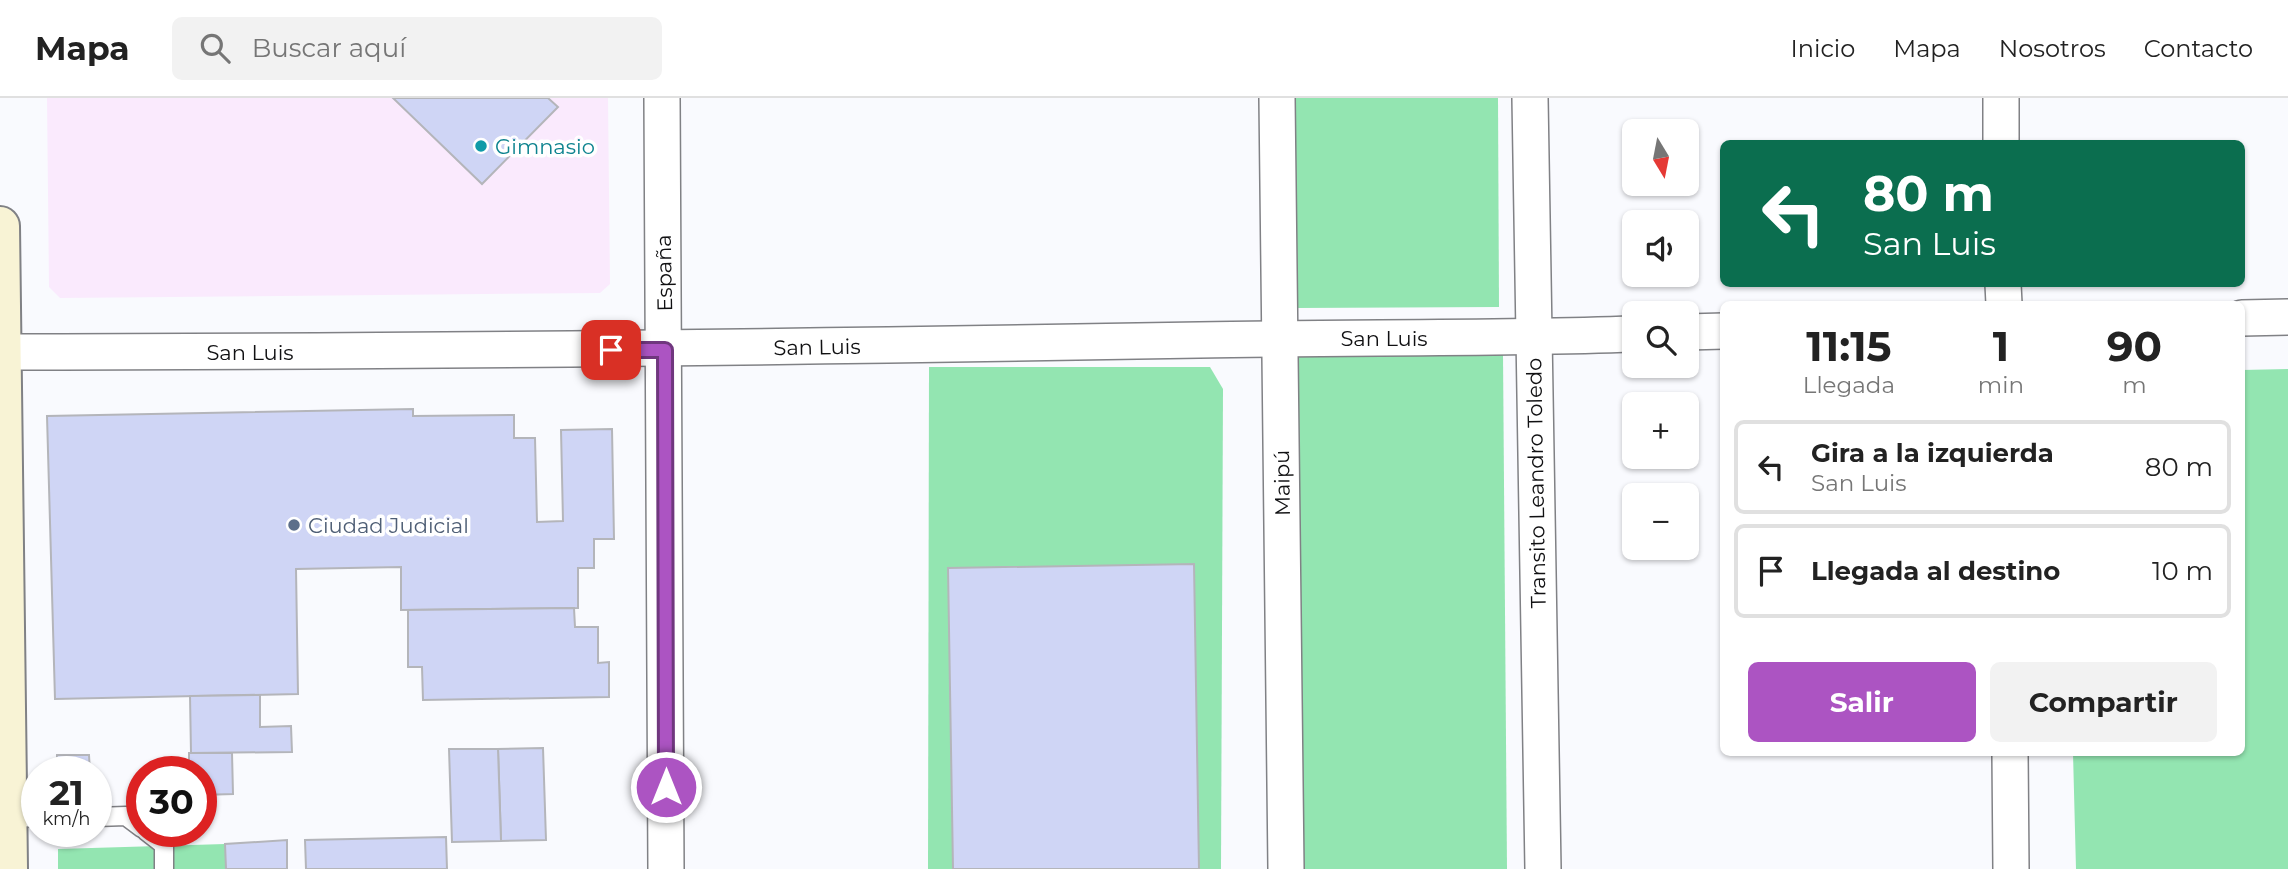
<!DOCTYPE html>
<html lang="es">
<head>
<meta charset="utf-8">
<style>
	:root { --surface:#fff; --page:#f2f2f2; --text:#222; --muted:#767676; --line:#e0e0e0; --accent:#ac54c2 }
	body { margin:0; font-family:Montserrat,sans-serif; background:var(--page); color:var(--text); height:100vh; display:flex; flex-direction:column; font-size:26px; white-space:nowrap }
	* { box-sizing:border-box; margin:0 }
	p { font-size:23px; color:var(--muted) }
	.icon { flex:none; width:38px; height:38px; fill:none; stroke:currentColor; stroke-width:2; stroke-linecap:round; stroke-linejoin:round }
	.map { position:relative; flex:1; overflow:hidden }
	.side { position:absolute; left:1720px; top:203px; width:525px; height:455px; display:flex; flex-direction:column; background:var(--surface); border-radius:10px; box-shadow:0 2px 5px #0004 }
	.side>* { flex:none }
	.hud { position:absolute; left:1720px; top:42px; width:525px; height:147px; border-radius:10px; box-shadow:0 2px 5px #0004; background:#0b6e4f; color:#fff; overflow:hidden }
	.needle { width:46px; rotate:170deg }
	.buttons { position:absolute; left:1622px; top:21px; display:grid; gap:14px }
	.buttons a { display:grid; place-items:center; width:77px; height:77px; border-radius:10px; background:var(--surface); box-shadow:0 2px 5px #0004; font-size:35px }
	.speed { position:absolute; left:21px; top:658px; display:flex; gap:14px; font-size:35px; font-weight:700; text-align:center }
	.speed>* { display:grid; place-content:center; width:91px; height:91px; border-radius:50%; background:var(--surface); box-shadow:0 2px 5px #0004; line-height:1 }
	.speed small { font-size:18px; font-weight:400 }
	.speed .limit { border:10px solid #d22; background:#fff; color:#111 }
	.pin { position:absolute; display:grid; place-items:center; width:60px; height:60px; color:#fff; margin:-30px; border-radius:14px; box-shadow:0 4px 10px #0006 }
	.me { position:absolute; width:77px; margin:-38px; rotate:0deg; stroke-linejoin:round; filter:drop-shadow(0 0 5px #0008) }
	.turn { display:flex; align-items:center; gap:24px; height:147px; padding:0 28px; font-size:32px }
	.turn .icon { width:91px; height:91px; stroke-width:2.5 }
	.turn b { display:block; font-size:49px; line-height:60px }
	.eta { display:flex; justify-content:space-evenly; align-items:center; height:119px; text-align:center }
	.eta b { font-size:42px; font-weight:700; line-height:49px }
	.primary-button { display:flex; gap:14px; margin-top:auto; padding:14px 28px }
	.primary-button a { flex:1; height:80px; border-radius:10px; background:var(--accent); color:#fff; font-size:28px; font-weight:700; line-height:80px; text-align:center }
	.primary-button a+a { background:var(--page); color:var(--text) }
	ul { padding:0; list-style:none }
	li { display:flex; align-items:center; gap:21px; height:94px; margin:0 14px 10px; padding:0 14px; border:4px solid var(--line); border-radius:10px }
	li div { flex:1 }
	li b { display:block; font-size:26px }
	li em { font-style:normal }
	header { display:flex; align-items:center; gap:42px; box-sizing:border-box; height:98px; padding:0 35px; background:var(--surface); border-bottom:2px solid var(--line) }
	header strong { font-size:33px }
	nav { display:flex; gap:38px; margin-inline-start:auto; font-size:24px }
	.search { width:490px; height:63px; background:var(--page); display:flex; align-items:center; gap:18px; box-sizing:border-box; padding:0 24px; border-radius:10px; color:var(--muted); font-size:26px }
	.map>svg:first-child { display:block }
	.education { fill:#faeafd }
	.green { fill:#93e5b1 }
	.building { fill:#cfd5f5; stroke:#b4b5ba; stroke-width:2 }
	.lines { fill:none; stroke-linecap:round; stroke-linejoin:round }
	.lane-casing { stroke:#808185; stroke-width:21 }
	.street-casing { stroke:#808185; stroke-width:38 }
	.secondary-casing { stroke:#808185; stroke-width:42 }
	.lane { stroke:#fff; stroke-width:18 }
	.street { stroke:#fff; stroke-width:35 }
	.secondary { stroke:#f8f3d5; stroke-width:38 }
	.route-casing { stroke:#70377e; stroke-width:18 }
	.route { stroke:#ac54c2; stroke-width:12 }
	.culture-dot { fill:#0f9aa8; stroke:#fff; stroke-width:2.5 }
	.service-dot { fill:#5c6f8a; stroke:#fff; stroke-width:2.5 }
	.labels { text-anchor:middle; dominant-baseline:central; stroke-width:7; stroke-linejoin:round; paint-order:stroke }
	.culture-label { font-size:21px; fill:#0d838f; stroke:#fff; text-anchor:start }
	.street-label { font-size:21px; fill:#101012; stroke:#fff }
	.service-label { font-size:21px; fill:#4e5e75; stroke:#fff; text-anchor:start }
</style>
</head>
<body>
<header>
<strong>Mapa</strong>
<div class="search"><svg class="icon" aria-label="search" viewBox="0 0 24 24"><circle cx="10" cy="10" r="6"/><path d="M15 15l6 6"/></svg>Buscar aquí</div>
<nav><a>Inicio</a><a>Mapa</a><a>Nosotros</a><a>Contacto</a></nav>
</header>
<div class="map">
<svg width="2288" height="771" viewBox="0 0 2288 771">
	<rect width="100%" height="100%" fill="#f9fafe"/>
	<!-- education -->
	<path class="education" d="M47,0H608L610,186L600,195L60,200L49,189Z"/>
	<!-- green -->
	<g class="green">
		<path d="M1295,0H1498L1499,209L1296,210Z"/>
		<path d="M1503,256L1507,771H1300L1296,259Z"/>
		<path d="M929,269H1210L1223,291L1221,771H928Z"/>
		<path d="M2288,271V771H2076L2073,655L2242,654V272Z"/>
		<path d="M225,746L226,771H58V751Z"/>
	</g>
	<!-- building -->
	<g class="building">
		<path d="M393,0H548L558,9L482,86Z"/>
		<path d="M413,311V318L514,317V340H535L537,424L563,423L561,332L612,331L614,441H594V470H578V510L401,512V469L296,471L298,596L55,601L47,318Z"/>
		<path d="M1194,466L1199,771H953L948,470Z"/>
		<path d="M574,510L575,529H598V565L609,564V599L423,602L422,569H408V512Z"/>
		<path d="M260,597V629L291,628L292,654L191,655L190,598Z"/>
		<path d="M543,650L546,742L501,743L498,651Z"/>
		<path d="M449,651H498L501,743L452,744Z"/>
		<path d="M189,655H232L233,696L201,697V674H189Z"/>
		<path d="M57,657H89L90,674H57Z"/>
		<path d="M446,739L447,771H306L305,742Z"/>
		<path d="M287,742V771H226L225,746Z"/>
	</g>
	<g class="lines">
		<defs>
			<g id="lane">
				<path d="M96,719L126,718L142,730"/>
				<path d="M7,720L37,719"/>
				<path d="M146,733L164,747V771"/>
			</g>
			<g id="street">
				<path d="M662,0L666,771"/>
				<path d="M1277,0L1286,771"/>
				<path d="M1530,0L1543,771"/>
				<path d="M2001,0V46"/>
				<path d="M2003,186L2004,206"/>
				<path d="M2242,220L2288,219"/>
				<path d="M1687,234L1724,233"/>
				<path d="M0,254C400,254 799,249 1199,242C1344,239 1489,241 1634,236"/>
				<path d="M2010,654L2011,771"/>
			</g>
			<path id="secondary" d="M0,128L8,771"/>
		</defs>
		<!-- lane casing -->
		<use href="#lane" class="lane-casing"/>
		<!-- street casing -->
		<use href="#street" class="street-casing"/>
		<!-- secondary casing -->
		<use href="#secondary" class="secondary-casing"/>
		<!-- lane -->
		<use href="#lane" class="lane"/>
		<!-- street -->
		<use href="#street" class="street"/>
		<!-- secondary -->
		<use href="#secondary" class="secondary"/>
	</g>
	<g class="lines">
		<defs>
			<path id="route" d="M611,252H665L666,689"/>
		</defs>
		<!-- route casing -->
		<use href="#route" class="route-casing"/>
		<!-- route -->
		<use href="#route" class="route"/>
	</g>
	<!-- markers -->
	<circle class="culture-dot" cx="481" cy="48" r="7"/>
	<circle class="service-dot" cx="294" cy="427" r="7"/>
	<g class="labels">
		<!-- culture labels -->
		<g class="culture-label">
			<text x="495" y="48">Gimnasio</text>
		</g>
		<!-- street labels -->
		<g class="street-label">
			<text transform="translate(664 175) rotate(-91)">España</text>
			<text x="1384" y="240">San Luis</text>
			<text transform="translate(817 249) rotate(-1)">San Luis</text>
			<text x="250" y="254">San Luis</text>
			<text transform="translate(1282 385) rotate(-91)">Maipú</text>
			<text transform="translate(1536 385) rotate(-91)">Transito Leandro Toledo</text>
		</g>
		<!-- service labels -->
		<g class="service-label">
			<text x="308" y="427">Ciudad Judicial</text>
		</g>
	</g>
</svg>
<div class="buttons">
<a><svg class="needle" viewBox="-14 -14 28 28"><path d="M0-13l5 13h-10z" fill="#e53935"/><path d="M0 13l5-13h-10z" fill="#767676"/></svg></a>
<a><svg class="icon" aria-label="sound" viewBox="0 0 24 24"><path d="M4 9h4l5-4v14l-5-4H4zM17 9q2 3 0 6"/></svg></a>
<a><svg class="icon" aria-label="search" viewBox="0 0 24 24"><circle cx="10" cy="10" r="6"/><path d="M15 15l6 6"/></svg></a>
<a>+</a>
<a>−</a>
</div>
<div class="speed"><div>21<small>km/h</small></div><div class="limit">30</div></div>
<div class="pin" style="left:611px;top:252px;background:#d93025"><svg class="icon" aria-label="arrive" viewBox="0 0 24 24"><path d="M6 21V4h12l-3 4 3 4H6"/></svg></div>
<svg class="me" style="left:666px;top:689px" viewBox="-20 -20 40 40"><circle r="17" fill="#ac54c2" stroke="#fff" stroke-width="3"/><path d="M0-11L8 9 0 5-8 9z" fill="#fff"/></svg>
<div class="hud">
<div class="turn"><svg class="icon" aria-label="left" viewBox="0 0 24 24"><path d="M17 20v-9H6M10 6l-5 5 5 5"/></svg><div><b>80 m</b>San Luis</div></div>
</div>
<section class="side">
<div class="eta">
<div><b>11:15</b><p>Llegada</p></div>
<div><b>1</b><p>min</p></div>
<div><b>90</b><p>m</p></div>
</div>
<ul>
<li><svg class="icon" aria-label="left" viewBox="0 0 24 24"><path d="M17 20v-9H6M10 6l-5 5 5 5"/></svg><div><b>Gira a la izquierda</b><p>San Luis</p></div><em>80 m</em></li>
<li><svg class="icon" aria-label="arrive" viewBox="0 0 24 24"><path d="M6 21V4h12l-3 4 3 4H6"/></svg><div><b>Llegada al destino</b></div><em>10 m</em></li>
</ul>
<div class="primary-button"><a>Salir</a><a>Compartir</a></div>
</section>
</div>
</body>
</html>
